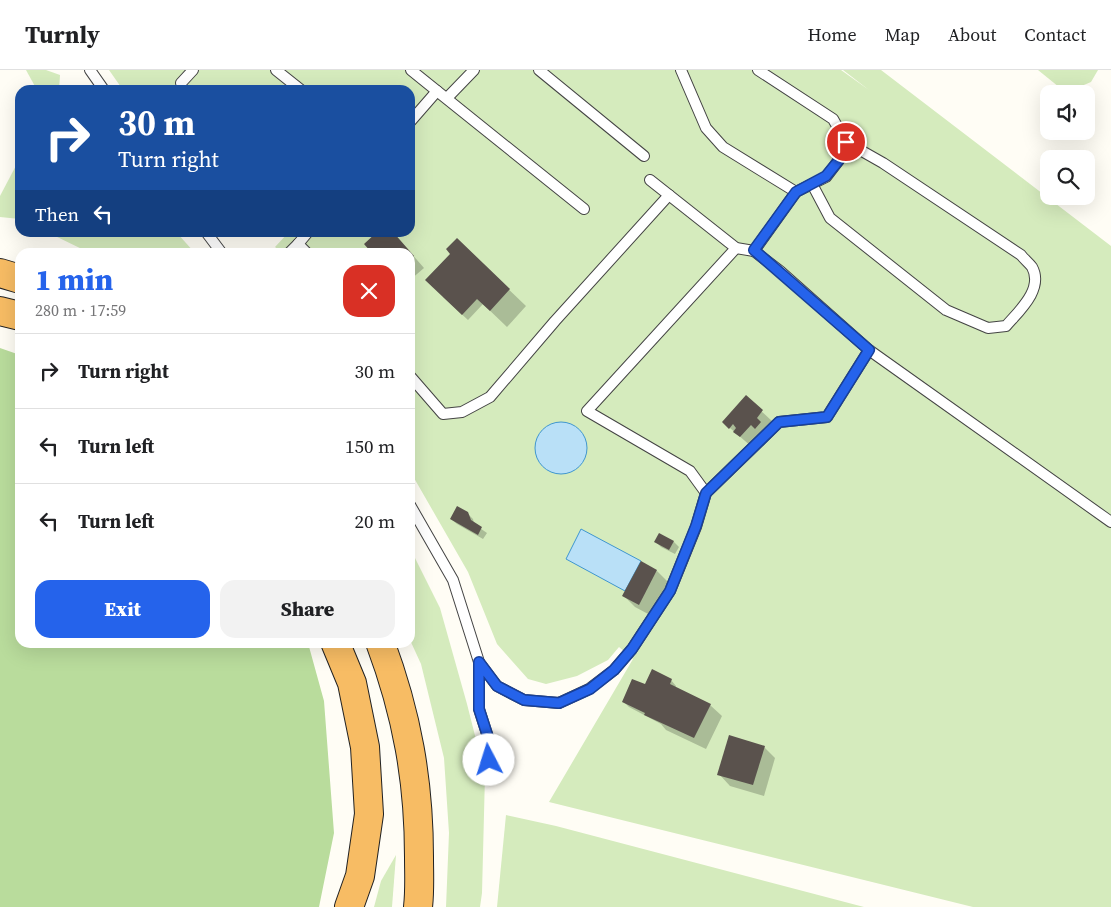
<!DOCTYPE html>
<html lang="en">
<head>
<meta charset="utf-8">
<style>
	:root { --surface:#fff; --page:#f2f2f2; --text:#202124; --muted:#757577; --line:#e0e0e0; --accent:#2563eb }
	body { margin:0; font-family:"Source Serif 4",serif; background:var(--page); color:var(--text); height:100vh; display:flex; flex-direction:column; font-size:19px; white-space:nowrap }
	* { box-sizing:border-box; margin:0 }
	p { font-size:16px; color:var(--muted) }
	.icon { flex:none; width:28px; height:28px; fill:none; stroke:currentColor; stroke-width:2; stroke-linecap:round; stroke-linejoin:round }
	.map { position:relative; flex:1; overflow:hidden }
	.sheet { position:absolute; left:15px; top:178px; width:400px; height:400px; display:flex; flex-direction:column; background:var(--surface); border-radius:15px; box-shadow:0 5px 20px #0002 }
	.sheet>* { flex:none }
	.top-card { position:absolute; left:15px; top:15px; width:400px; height:152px; border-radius:15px; box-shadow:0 5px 20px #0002; background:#1a4fa0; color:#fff; overflow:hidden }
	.tools { position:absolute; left:1040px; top:15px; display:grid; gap:10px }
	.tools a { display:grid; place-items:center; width:55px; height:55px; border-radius:10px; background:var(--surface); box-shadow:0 5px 20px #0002; font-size:25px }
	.pin { position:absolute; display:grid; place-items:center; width:42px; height:42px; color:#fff; margin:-21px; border:2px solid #fff; border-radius:50%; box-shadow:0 1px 5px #0007 }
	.me { position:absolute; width:55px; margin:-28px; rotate:355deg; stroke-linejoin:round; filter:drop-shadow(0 0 4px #0008) }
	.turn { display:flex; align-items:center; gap:18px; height:105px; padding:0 20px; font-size:22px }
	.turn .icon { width:65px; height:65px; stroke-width:2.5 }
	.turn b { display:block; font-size:35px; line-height:42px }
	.then { display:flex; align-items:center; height:48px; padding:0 20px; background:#0003; gap:10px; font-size:19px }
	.round { display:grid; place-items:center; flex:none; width:52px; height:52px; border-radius:15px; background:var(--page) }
	.head { display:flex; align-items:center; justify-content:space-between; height:85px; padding:0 20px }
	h1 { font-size:30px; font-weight:800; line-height:38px; color:var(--accent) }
	.action { display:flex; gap:10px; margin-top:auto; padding:10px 20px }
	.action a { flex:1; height:58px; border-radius:15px; background:var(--accent); color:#fff; font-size:20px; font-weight:800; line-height:58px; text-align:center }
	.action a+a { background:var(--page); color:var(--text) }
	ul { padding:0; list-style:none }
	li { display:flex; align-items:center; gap:15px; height:75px; padding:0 20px; border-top:1px solid var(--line) }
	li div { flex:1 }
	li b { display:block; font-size:19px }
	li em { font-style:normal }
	header { display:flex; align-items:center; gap:30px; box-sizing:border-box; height:70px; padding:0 25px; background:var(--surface); border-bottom:1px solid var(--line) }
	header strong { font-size:24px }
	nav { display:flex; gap:28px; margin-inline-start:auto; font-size:18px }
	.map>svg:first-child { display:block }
	.green { fill:#d5ebbd }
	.forest { fill:#b9dc9c }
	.water { fill:#b9e0f7; stroke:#3f96cf }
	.shadow { fill:#0003 }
	.building { fill:#5a524d }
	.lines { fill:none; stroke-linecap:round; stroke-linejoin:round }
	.service-casing { stroke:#444; stroke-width:12 }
	.trunk-casing { stroke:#222; stroke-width:30 }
	.service { stroke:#fff; stroke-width:10 }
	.trunk { stroke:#f7bc64; stroke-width:28 }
	.route-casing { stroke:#184099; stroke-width:12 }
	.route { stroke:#2563eb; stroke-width:9 }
</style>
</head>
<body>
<header>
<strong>Turnly</strong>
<nav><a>Home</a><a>Map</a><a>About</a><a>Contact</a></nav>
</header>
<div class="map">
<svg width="1111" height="837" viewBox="0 0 1111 837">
	<rect width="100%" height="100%" fill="#fffdf5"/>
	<!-- green -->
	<g class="green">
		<path d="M26,0H46L60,5L59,20H37Z"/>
		<path d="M109,0H841L869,20L843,0H881L1111,176V837H973L549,732L633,589L619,577L608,590L577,606L546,614L528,609L497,574L468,502L410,401V182H281L275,177L288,163L410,162V20H123Z"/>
		<path d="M1038,0H1098L1091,12L1072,20L1059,17Z"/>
		<path d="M20,88V149L0,147V126Z"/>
		<path d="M49,163H177L194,182H88Z"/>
		<path d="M410,478L440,538L467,634L485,705L482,823L480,837H446L449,763L444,688L421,594L410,570Z"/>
		<path d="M506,745L556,756L864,837H497Z"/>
		<path d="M396,785L392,837H374L381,811Z"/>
	</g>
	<!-- forest -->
	<path class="forest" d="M0,278L20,285V572L308,573L324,631L334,763L319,837H0Z"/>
	<!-- water -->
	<g class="water">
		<circle cx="561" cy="378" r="26"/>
		<path d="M581,459L641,491L625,521L566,489Z"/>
	</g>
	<!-- shadow -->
	<g class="shadow">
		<path d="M397,167L424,198L410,210V182H373L365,175Z"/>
		<path d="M457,170L526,236L507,257L483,234L468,250L443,227L452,184Z"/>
		<path d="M746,327L773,352L752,377L723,352Z"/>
		<path d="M467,443L473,449L474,454L487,463L483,469L457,454L451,449Z"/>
		<path d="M656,472H674L679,477L675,484L661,477Z"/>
		<path d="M657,501L668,512L650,545L635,537L624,526Z"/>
		<path d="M671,610L676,616L675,618L710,635L722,646L706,679L666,660L661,654L629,637L624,632L646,616Z"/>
		<path d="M764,677L775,688L764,726L730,716L719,704Z"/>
	</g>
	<!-- building -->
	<g class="building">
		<path d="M377,162H393L414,186L410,189V182H371L364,174Z"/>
		<path d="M457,168L510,219L490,241L477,229L462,245L425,210L450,184L446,179Z"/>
		<path d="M746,325L763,340L757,348L761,352L755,359L751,355L740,367L733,362L736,358L733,354L729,359L722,352Z"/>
		<path d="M457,436L468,442L471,450L482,457L478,465L450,449Z"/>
		<path d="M659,463L674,471L669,480L654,472Z"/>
		<path d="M641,491L657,500L639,535L622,526Z"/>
		<path d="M652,599L672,609L670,614L711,634L694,668L644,645L645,643L622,632L632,609L645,614Z"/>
		<path d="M729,665L765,676L753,715L717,705Z"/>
	</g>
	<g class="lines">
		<defs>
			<g id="service">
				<path d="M90,0L104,20"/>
				<path d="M276,0L301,20"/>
				<path d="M539,0L644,86"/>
				<path d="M681,0L706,58L723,77L796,122"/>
				<path d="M758,0L833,49L846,72L883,93L1021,185C1024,189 1029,193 1032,197C1044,219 1019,241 1006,256L988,258L946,240L830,148L812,114"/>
				<path d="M181,13L193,0"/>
				<path d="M437,21L584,139"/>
				<path d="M447,28L474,0"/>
				<path d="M410,52L437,21L411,0"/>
				<path d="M650,110L736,178L754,181L796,122L826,107L839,90L846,72"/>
				<path d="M206,162L221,182"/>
				<path d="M754,181L780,201L869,280L1111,452"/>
				<path d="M290,182L298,174"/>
				<path d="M306,182L298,174L308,162"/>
				<path d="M410,306L443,344L462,342L490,327L555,251L669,125"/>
				<path d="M706,423L779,352L827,347L869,280"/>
				<path d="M410,435L453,510L479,592V639L488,667L489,690"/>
				<path d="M479,592L497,616L524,630L559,633L589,619L614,600L632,579L670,521L696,457L706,423L690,401L587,341L736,178"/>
			</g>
			<g id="trunk">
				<path d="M0,203L20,209"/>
				<path d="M0,241L20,246"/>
				<path d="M335,572L352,613L365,677L369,744L360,806L349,837"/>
				<path d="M380,572C407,644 419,711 419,787C419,804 420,820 418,837"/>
			</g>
		</defs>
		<!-- service casing -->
		<use href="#service" class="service-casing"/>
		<!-- trunk casing -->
		<use href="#trunk" class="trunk-casing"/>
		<!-- service -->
		<use href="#service" class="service"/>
		<!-- trunk -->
		<use href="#trunk" class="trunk"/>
	</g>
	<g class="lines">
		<defs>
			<path id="route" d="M489,690L488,667L479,639V592L497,616L524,630L559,633L590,619L614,600L632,579L670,521L696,456L706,423L779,352L827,347L869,280L754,180L796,122L826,106L839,90L846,72"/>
		</defs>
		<!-- route casing -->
		<use href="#route" class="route-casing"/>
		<!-- route -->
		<use href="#route" class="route"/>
	</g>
</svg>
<div class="tools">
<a><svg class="icon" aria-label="sound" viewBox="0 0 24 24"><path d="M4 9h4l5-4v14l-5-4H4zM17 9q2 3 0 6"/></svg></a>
<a><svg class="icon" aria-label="search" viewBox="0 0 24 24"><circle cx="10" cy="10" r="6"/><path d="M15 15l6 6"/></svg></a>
</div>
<div class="pin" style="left:846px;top:72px;background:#d93025"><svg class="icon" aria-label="arrive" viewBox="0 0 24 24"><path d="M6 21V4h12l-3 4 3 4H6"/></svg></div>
<svg class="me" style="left:489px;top:690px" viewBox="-20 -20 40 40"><circle r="19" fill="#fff"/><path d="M0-13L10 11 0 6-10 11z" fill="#2563eb"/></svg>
<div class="top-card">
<div class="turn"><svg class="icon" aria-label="right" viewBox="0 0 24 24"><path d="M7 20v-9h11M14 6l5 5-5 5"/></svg><div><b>30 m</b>Turn right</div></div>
<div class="then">Then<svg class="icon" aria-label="left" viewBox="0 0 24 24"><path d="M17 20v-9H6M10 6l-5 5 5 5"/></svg></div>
</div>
<section class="sheet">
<div class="head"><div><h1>1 min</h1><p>280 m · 17:59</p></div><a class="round" style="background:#d93025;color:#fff"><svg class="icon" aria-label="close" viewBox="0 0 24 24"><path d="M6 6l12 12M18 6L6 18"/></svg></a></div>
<ul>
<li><svg class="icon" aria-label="right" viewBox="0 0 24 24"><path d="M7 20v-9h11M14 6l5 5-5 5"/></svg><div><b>Turn right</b></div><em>30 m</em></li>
<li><svg class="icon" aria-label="left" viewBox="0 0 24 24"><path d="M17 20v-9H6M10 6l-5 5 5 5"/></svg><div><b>Turn left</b></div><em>150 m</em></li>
<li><svg class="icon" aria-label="left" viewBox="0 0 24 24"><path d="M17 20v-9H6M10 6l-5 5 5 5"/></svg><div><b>Turn left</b></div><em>20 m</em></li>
</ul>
<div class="action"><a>Exit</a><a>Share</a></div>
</section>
</div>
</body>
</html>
